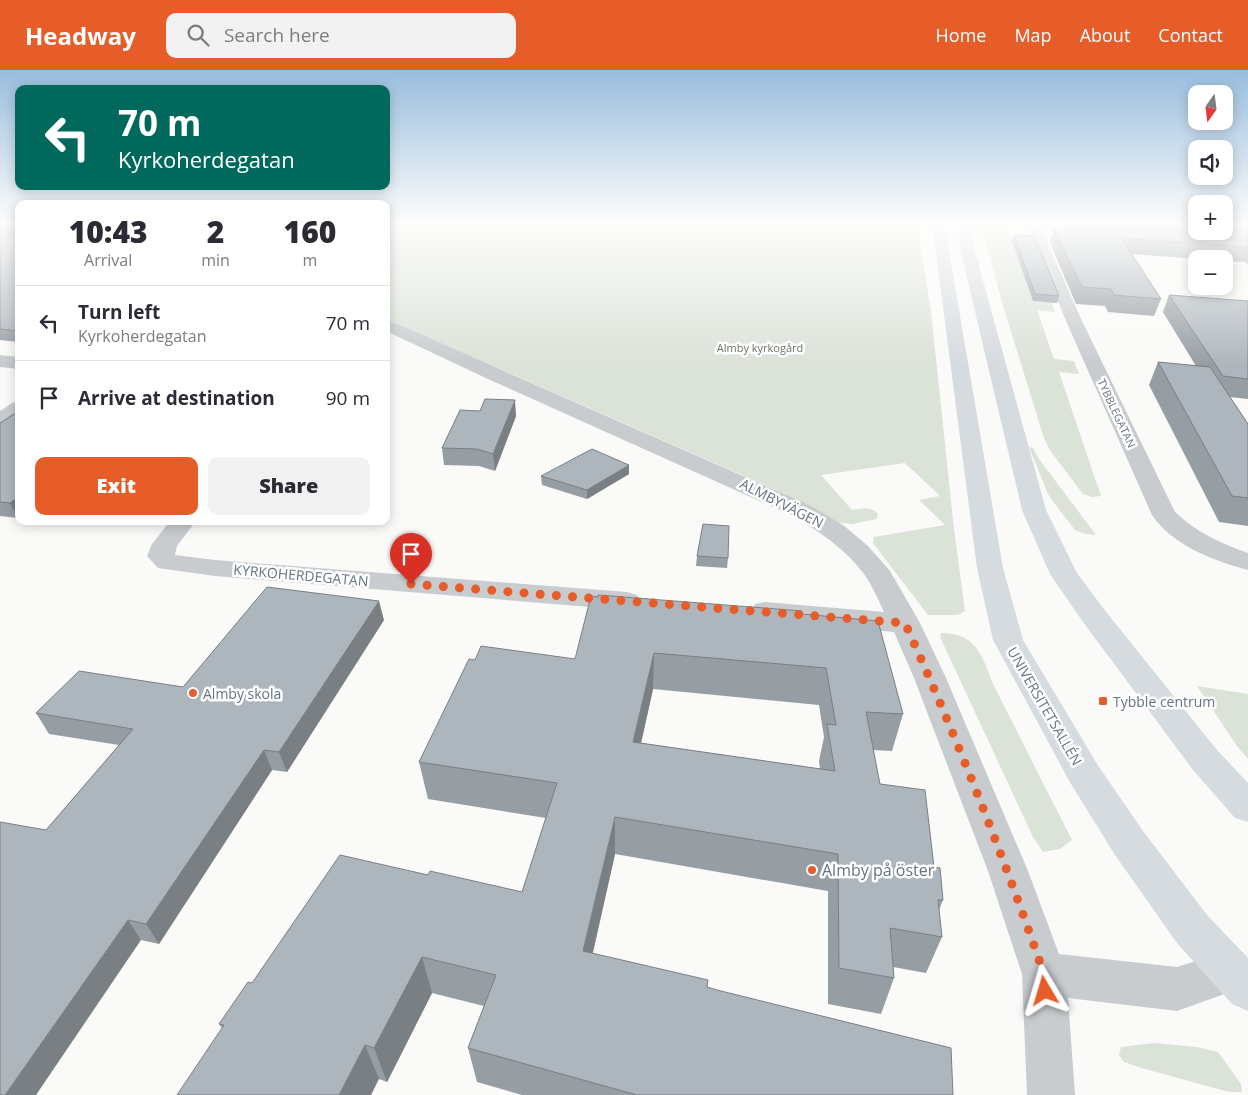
<!DOCTYPE html>
<html lang="en">
<head>
<meta charset="utf-8">
<style>
	:root { --surface:#fff; --page:#f2f2f3; --text:#2b2b33; --muted:#7c7c81; --line:#e1e1e2; --accent:#e75d2a }
	body { margin:0; font-family:"Open Sans",sans-serif; background:var(--page); color:var(--text); height:100vh; display:flex; flex-direction:column; font-size:19px; white-space:nowrap }
	* { box-sizing:border-box; margin:0 }
	p { font-size:16px; color:var(--muted) }
	.icon { flex:none; width:28px; height:28px; fill:none; stroke:currentColor; stroke-width:2; stroke-linecap:round; stroke-linejoin:round }
	.map { position:relative; flex:1; overflow:hidden }
	.side { position:absolute; left:15px; top:130px; width:375px; height:325px; display:flex; flex-direction:column; background:var(--surface); border-radius:10px; box-shadow:0 2px 12px #0003 }
	.side>* { flex:none }
	.banner { position:absolute; left:15px; top:15px; width:375px; height:105px; border-radius:10px; box-shadow:0 2px 12px #0003; background:#00695c; color:#fff; overflow:hidden }
	.needle { width:32px; rotate:194deg }
	.buttons { position:absolute; left:1188px; top:15px; display:grid; gap:10px }
	.buttons a { display:grid; place-items:center; width:45px; height:45px; border-radius:10px; background:var(--surface); box-shadow:0 2px 12px #0003; font-size:25px }
	.pin { position:absolute; display:grid; place-items:center; width:42px; height:42px; color:#fff; margin:-51px -21px; border-radius:50% 50% 50% 0; rotate:-45deg; box-shadow:0 0 5px #0007 }
	.pin .icon { rotate:45deg }
	.me { position:absolute; width:55px; margin:-28px; rotate:353deg; stroke-linejoin:round; filter:drop-shadow(0 0 4px #0008) }
	.turn { display:flex; align-items:center; gap:18px; height:105px; padding:0 20px; font-size:22px }
	.turn .icon { width:65px; height:65px; stroke-width:2.5 }
	.turn b { display:block; font-size:35px; line-height:42px }
	.eta { display:flex; justify-content:space-evenly; align-items:center; height:85px; text-align:center }
	.eta b { font-size:30px; font-weight:800; line-height:35px }
	.action { display:flex; gap:10px; margin-top:auto; padding:10px 20px }
	.action a { flex:1; height:58px; border-radius:10px; background:var(--accent); color:#fff; font-size:20px; font-weight:800; line-height:58px; text-align:center }
	.action a+a { background:var(--page); color:var(--text) }
	ul { padding:0; list-style:none }
	li { display:flex; align-items:center; gap:15px; height:75px; padding:0 20px; border-top:1px solid var(--line) }
	li div { flex:1 }
	li b { display:block; font-size:19px }
	li em { font-style:normal }
	header { display:flex; align-items:center; gap:30px; box-sizing:border-box; height:70px; padding:0 25px; background:var(--accent); color:#fff }
	header strong { font-size:24px }
	nav { display:flex; gap:28px; margin-inline-start:auto; font-size:18px }
	.search { width:350px; height:45px; background:var(--page); display:flex; align-items:center; gap:12px; box-sizing:border-box; padding:0 18px; border-radius:10px; color:var(--muted); font-size:19px }
	.map>svg:first-child { display:block }
	.green { fill:#dbe2d8 }
	.lines { fill:none; stroke-linecap:round; stroke-linejoin:round }
	.street { fill:#c8cccf; fill-rule:evenodd }
	.secondary { fill:#d6dbdf; fill-rule:evenodd }
	.wall { fill:#969da3; fill-rule:evenodd }
	.shaded-wall { fill:#7a7f84 }
	.building { fill:#aeb6bd; stroke:#7a7f84; fill-rule:evenodd }
	.route { stroke:#e75d2a; stroke-width:9; stroke-dasharray:0 16.2 }
	.poi-dot { fill:#e75d2a; stroke:#fff; stroke-width:2 }
	.labels { text-anchor:middle; dominant-baseline:central; stroke-width:5; stroke-linejoin:round; paint-order:stroke }
	.far-park-label { font-size:11px; fill:#667a63; stroke:#fff }
	.far-street-label { font-size:11px; fill:#647483; stroke:#fff }
	.street-label { font-size:14px; fill:#647483; stroke:#fff }
	.poi-label { font-size:14px; fill:#647483; stroke:#fff; text-anchor:start }
	.near-poi-label { font-size:16px; fill:#647483; stroke:#fff; text-anchor:start }
</style>
</head>
<body>
<header>
<strong>Headway</strong>
<div class="search"><svg class="icon" aria-label="search" viewBox="0 0 24 24"><circle cx="10" cy="10" r="6"/><path d="M15 15l6 6"/></svg>Search here</div>
<nav><a>Home</a><a>Map</a><a>About</a><a>Contact</a></nav>
</header>
<div class="map">
<svg width="1248" height="1025" viewBox="0 0 1248 1025">
	<rect width="100%" height="100%" fill="#fafaf8"/>
	<!-- green -->
	<g class="green">
		<path d="M418,152H917L931,242L954,459L965,541L958,545H928L873,473L874,467L945,455L919,430L940,426L905,393L821,405L852,440C862,439 870,436 878,444L877,449L852,454L833,452L776,420L503,300L417,265L386,248V164Z"/>
		<path d="M980,152H1004L1009,165L1027,166L1033,231L1052,232L1055,242L1037,240L1054,289L1074,291L1079,304L1059,302L1101,426L1092,427L1083,424L1049,379L1043,365L1004,239Z"/>
		<path d="M1029,377L1033,378L1039,389L1096,465L1086,464L1075,460L1058,438L1048,424Z"/>
		<path d="M941,563C975,563 982,584 992,612L1072,770L1060,779L1043,782L1033,767L940,567Z"/>
		<path d="M1197,616L1248,624V689L1237,676Z"/>
		<path d="M1154,973L1197,977L1218,982L1241,1014L1242,1022H1229L1138,997L1124,992L1119,985L1121,977Z"/>
	</g>
	<g class="lines">
		<!-- street -->
		<g class="street">
			<path d="M392,152H409L407,155L386,162V154Z"/>
			<path d="M1026,152H1038L1082,251L1175,442C1196,462 1220,473 1248,483V500C1214,491 1172,475 1152,445L1066,251Z"/>
			<path d="M386,249L809,435L843,455L868,476L890,501L920,553L946,608L1028,801L1059,884L1177,897L1232,880L1247,886V916L1177,941L1068,928L1075,1025H1027L1022,904L988,801L914,608L894,562L765,550L755,548L751,541L755,534L765,532L884,542C878,529 872,515 864,504C845,478 818,461 791,445L488,309L386,261Z"/>
			<path d="M0,285L19,287V299L0,297Z"/>
			<path d="M19,331V346L7,354L0,356V341L12,333Z"/>
			<path d="M170,451H196L177,476L175,485L215,490L627,522L637,525L641,531L637,537L627,540L215,506L158,498L147,486L152,474Z"/>
		</g>
		<!-- secondary -->
		<g class="secondary">
			<path d="M932,152H944L1003,498L1023,570L1097,694L1143,761L1207,845L1248,888V941L1232,934L1177,873L1115,785L1071,714L993,570L977,498Z"/>
			<path d="M958,152H970L973,174L1046,440L1077,503L1103,538L1217,680L1248,713V752L1235,748L1193,700L1083,552L1050,504L1022,440L959,174Z"/>
		</g>
	</g>
	<!-- wall -->
	<g class="wall">
		<path d="M0,152H19V272L0,270V166L16,167V166L0,165Z"/>
		<path d="M1060,152H1248V195L1245,192L1224,191V189H1197L1132,184L1161,229L1154,246L1108,242L1105,236L1076,234L1050,173L1054,159H1064Z"/>
		<path d="M1014,165L1059,226L1057,233L1033,231L1012,171Z"/>
		<path d="M1169,225L1248,231V329L1230,327L1248,354V456L1219,452L1149,315L1158,292L1196,296L1163,242Z"/>
		<path d="M19,341V447L18,448L0,446V353Z"/>
		<path d="M516,346L495,401L479,396L444,395L442,378Z"/>
		<path d="M629,404L587,429L542,415L541,406Z"/>
		<path d="M106,451H126L124,453Z"/>
		<path d="M697,486L728,488L727,498L696,496Z"/>
		<path d="M802,544L903,644L892,681L873,680L880,714L934,797L943,830L939,840L942,867L926,903L893,897L894,908L881,944L828,934V821L615,784L593,883L708,917L953,1025H522L477,1012L468,978L484,936L432,923L387,1012L379,1009L222,958L219,954L252,913L428,805L522,822L546,748L428,729L419,692L475,590L575,589ZM653,619L819,635L824,667L819,691L820,699L641,673Z"/>
		<path d="M384,550L287,702L272,700L159,874L141,870L46,760L119,675L49,664L36,643L183,617Z"/>
	</g>
	<!-- shaded-wall -->
	<g class="shaded-wall">
		<path d="M515,330L516,346L495,401L493,384Z"/>
		<path d="M629,395V404L587,429V420Z"/>
		<path d="M14,430L19,440V447L18,448L10,433Z"/>
		<path d="M379,531L384,550L287,702L279,682Z"/>
		<path d="M654,583L653,619L633,709V672Z"/>
		<path d="M264,680L272,700L159,874L146,854Z"/>
		<path d="M615,747V784L585,916L583,881Z"/>
		<path d="M128,850L141,870L36,1025H5Z"/>
		<path d="M422,887L432,923L387,1012L374,978Z"/>
		<path d="M365,975L379,1009L371,1025H339Z"/>
	</g>
	<!-- building -->
	<g class="building">
		<path d="M0,152H19V261L0,259V166L16,167V156H0Z"/>
		<path d="M1072,152H1196V161H1224V152H1248V177L1121,168L1161,229L1114,225L1111,219L1082,217L1054,159L1077,160Z"/>
		<path d="M1014,165L1034,166L1059,226L1035,224Z"/>
		<path d="M1169,225L1248,231V309L1223,306Z"/>
		<path d="M1158,292L1210,297L1248,354V428L1232,426Z"/>
		<path d="M485,329L515,330L493,384L477,379L442,378L460,340L480,341Z"/>
		<path d="M19,341V431L14,430L10,433L0,432V353Z"/>
		<path d="M592,379L629,395L587,420L541,406Z"/>
		<path d="M703,454L729,456L728,488L697,486Z"/>
		<path d="M267,517L379,531L279,682L264,680L146,854L128,850L5,1025H0V752L46,760L133,659L36,643L79,601L183,617Z"/>
		<path d="M598,525L802,541V544L878,551L903,644L866,642L880,714L925,720L934,797L940,798L943,830H938L942,867L890,858L894,908L839,898L838,784L615,747L583,881L708,910L707,917L717,920L951,978L953,1025H637L468,978L496,905L422,887L374,978L365,975L339,1025H177L224,955L219,954L248,912L252,913L340,785L428,805L430,801L522,822L557,713L419,692L469,589L475,590L481,576L575,589L591,526L598,527ZM654,583L826,598L836,655L827,654L835,701L633,672Z"/>
	</g>
	<!-- sky -->
	<linearGradient id="sky" x2="0" y2="1"><stop stop-color="#99bdde"/><stop offset="0.52" stop-color="#fdfdfc"/><stop offset="1" stop-color="#fdfdfc" stop-opacity="0"/></linearGradient>
	<rect width="1248" height="295" fill="url(#sky)"/>
	<g class="lines">
		<!-- route -->
		<path class="route" d="M411,514L905,553C957,668 1003,785 1044,904L1045,921"/>
	</g>
	<!-- markers -->
	<g class="poi-dot">
		<circle cx="193" cy="623" r="5"/>
		<rect x="1098" y="626" width="10" height="10" rx="2.5"/>
		<circle cx="812" cy="800" r="5"/>
	</g>
	<g class="labels">
		<!-- far-park labels -->
		<g class="far-park-label">
			<text x="760" y="277">Almby kyrkogård</text>
		</g>
		<!-- far-street labels -->
		<g class="far-street-label">
			<text transform="translate(1117 343) rotate(65)">TYBBLEGATAN</text>
		</g>
		<!-- street labels -->
		<g class="street-label">
			<text transform="translate(782 433) rotate(27)">ALMBYVÄGEN</text>
			<text transform="translate(301 505) rotate(5)">KYRKOHERDEGATAN</text>
			<text transform="translate(1045 636) rotate(60)">UNIVERSITETSALLÉN</text>
		</g>
		<!-- poi labels -->
		<g class="poi-label">
			<text x="203" y="623">Almby skola</text>
			<text x="1113" y="631">Tybble centrum</text>
		</g>
		<!-- near-poi labels -->
		<g class="near-poi-label">
			<text x="822" y="800">Almby på öster</text>
		</g>
	</g>
</svg>
<div class="buttons">
<a><svg class="needle" viewBox="-14 -14 28 28"><path d="M0-13l5 13h-10z" fill="#e53935"/><path d="M0 13l5-13h-10z" fill="#7c7c81"/></svg></a>
<a><svg class="icon" aria-label="sound" viewBox="0 0 24 24"><path d="M4 9h4l5-4v14l-5-4H4zM17 9q2 3 0 6"/></svg></a>
<a>+</a>
<a>−</a>
</div>
<div class="pin" style="left:411px;top:514px;background:#d93025"><svg class="icon" aria-label="arrive" viewBox="0 0 24 24"><path d="M6 21V4h12l-3 4 3 4H6"/></svg></div>
<svg class="me" style="left:1045px;top:921px" viewBox="-20 -20 40 40"><path d="M0-17L14 15 0 8-14 15z" fill="#e75d2a" stroke="#fff" stroke-width="4"/></svg>
<div class="banner">
<div class="turn"><svg class="icon" aria-label="left" viewBox="0 0 24 24"><path d="M17 20v-9H6M10 6l-5 5 5 5"/></svg><div><b>70 m</b>Kyrkoherdegatan</div></div>
</div>
<section class="side">
<div class="eta">
<div><b>10:43</b><p>Arrival</p></div>
<div><b>2</b><p>min</p></div>
<div><b>160</b><p>m</p></div>
</div>
<ul>
<li><svg class="icon" aria-label="left" viewBox="0 0 24 24"><path d="M17 20v-9H6M10 6l-5 5 5 5"/></svg><div><b>Turn left</b><p>Kyrkoherdegatan</p></div><em>70 m</em></li>
<li><svg class="icon" aria-label="arrive" viewBox="0 0 24 24"><path d="M6 21V4h12l-3 4 3 4H6"/></svg><div><b>Arrive at destination</b></div><em>90 m</em></li>
</ul>
<div class="action"><a>Exit</a><a>Share</a></div>
</section>
</div>
</body>
</html>
